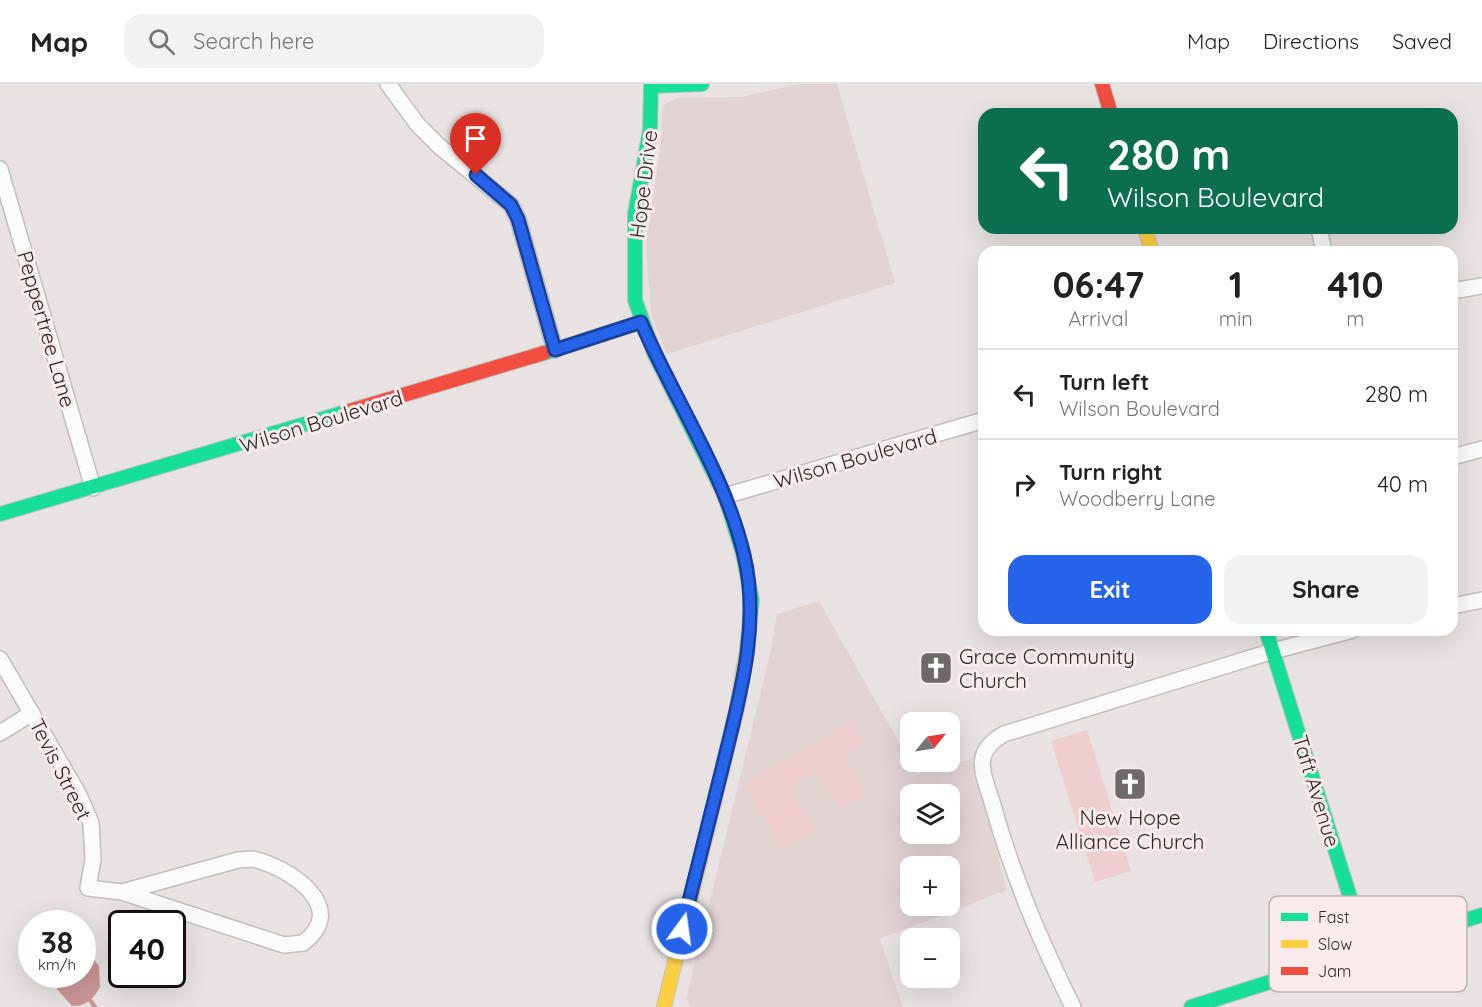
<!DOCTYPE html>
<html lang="en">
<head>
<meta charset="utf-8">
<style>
	:root { --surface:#fff; --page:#f2f2f2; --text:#222; --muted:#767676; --line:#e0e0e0; --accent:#2563eb }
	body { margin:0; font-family:Quicksand,sans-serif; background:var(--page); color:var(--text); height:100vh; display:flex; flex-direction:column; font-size:22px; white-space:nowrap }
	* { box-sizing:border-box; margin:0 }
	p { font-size:20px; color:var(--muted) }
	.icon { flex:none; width:33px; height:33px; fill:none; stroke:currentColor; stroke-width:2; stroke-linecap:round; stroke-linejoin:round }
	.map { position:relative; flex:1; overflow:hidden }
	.sheet { position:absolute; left:978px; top:162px; width:480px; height:390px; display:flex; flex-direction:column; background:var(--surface); border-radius:18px; box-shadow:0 6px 24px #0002 }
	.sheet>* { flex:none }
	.banner { position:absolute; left:978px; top:24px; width:480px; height:126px; border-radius:18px; box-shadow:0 6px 24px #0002; background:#0b6e4f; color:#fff; overflow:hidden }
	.needle { width:39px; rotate:60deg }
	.fabs { position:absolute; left:900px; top:628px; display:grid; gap:12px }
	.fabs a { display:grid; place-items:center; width:60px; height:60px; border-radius:12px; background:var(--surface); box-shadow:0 6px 24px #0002; font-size:30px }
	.speed { position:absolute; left:18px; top:826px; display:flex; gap:12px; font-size:30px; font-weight:700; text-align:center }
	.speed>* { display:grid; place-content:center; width:78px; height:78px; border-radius:50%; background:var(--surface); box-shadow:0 6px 24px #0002; line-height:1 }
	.speed small { font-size:15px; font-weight:400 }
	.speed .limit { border:3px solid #111; border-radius:9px; background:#fff; color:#111 }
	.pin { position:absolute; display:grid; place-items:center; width:51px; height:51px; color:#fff; margin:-62px -26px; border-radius:50% 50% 50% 0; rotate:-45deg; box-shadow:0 0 6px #0007 }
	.pin .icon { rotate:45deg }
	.me { position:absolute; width:66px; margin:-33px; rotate:14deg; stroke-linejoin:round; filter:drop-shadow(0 0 4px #0008) }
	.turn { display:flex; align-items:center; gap:21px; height:126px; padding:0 30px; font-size:27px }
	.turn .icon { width:78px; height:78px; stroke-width:2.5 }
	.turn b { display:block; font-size:42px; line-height:51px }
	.eta { display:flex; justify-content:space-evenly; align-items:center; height:102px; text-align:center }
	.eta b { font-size:36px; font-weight:700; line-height:42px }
	.button { display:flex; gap:12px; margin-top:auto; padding:12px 30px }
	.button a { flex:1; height:69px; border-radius:18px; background:var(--accent); color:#fff; font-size:24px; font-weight:700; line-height:69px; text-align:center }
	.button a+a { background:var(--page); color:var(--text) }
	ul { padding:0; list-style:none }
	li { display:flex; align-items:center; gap:18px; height:90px; padding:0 30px; border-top:2px solid var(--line) }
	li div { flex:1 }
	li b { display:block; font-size:22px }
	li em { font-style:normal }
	header { display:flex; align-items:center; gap:36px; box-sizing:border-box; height:84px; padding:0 30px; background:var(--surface); border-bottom:2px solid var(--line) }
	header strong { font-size:28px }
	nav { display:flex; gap:33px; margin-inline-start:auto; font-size:21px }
	.search { width:420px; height:54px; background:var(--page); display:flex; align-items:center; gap:15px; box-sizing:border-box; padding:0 21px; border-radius:18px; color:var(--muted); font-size:22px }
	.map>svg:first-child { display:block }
	.built { fill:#e3d4d4; fill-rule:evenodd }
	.green { fill:#eececf }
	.water { fill:#cb9596 }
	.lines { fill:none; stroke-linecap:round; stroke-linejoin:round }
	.stream { stroke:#cb9596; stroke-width:4.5 }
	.street-casing { stroke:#c3bebe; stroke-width:18 }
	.fast-casing { stroke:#c3bebe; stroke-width:16 }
	.slow-casing { stroke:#c3bebe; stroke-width:16 }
	.jam-casing { stroke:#c3bebe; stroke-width:16 }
	.street { stroke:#fcfbfb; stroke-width:15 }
	.fast { stroke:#16e098; stroke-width:14 }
	.slow { stroke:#ffcf43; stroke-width:14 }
	.jam { stroke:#f24e42; stroke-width:14 }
	.route-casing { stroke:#184099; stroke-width:15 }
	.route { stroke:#2563eb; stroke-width:10 }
	.labels { text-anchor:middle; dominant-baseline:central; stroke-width:6; stroke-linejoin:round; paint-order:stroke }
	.street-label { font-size:21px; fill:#2e2929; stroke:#f9ebeb }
	.poi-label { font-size:21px; fill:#2e2929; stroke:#f9ebeb; text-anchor:start }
	.key { fill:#f9ebeb; stroke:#bcb1b1; stroke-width:1.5 }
	.key-label { font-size:16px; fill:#2e2929 }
</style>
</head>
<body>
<header>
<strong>Map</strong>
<div class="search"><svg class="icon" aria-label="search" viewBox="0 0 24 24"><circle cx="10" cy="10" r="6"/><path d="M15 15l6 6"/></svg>Search here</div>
<nav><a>Map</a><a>Directions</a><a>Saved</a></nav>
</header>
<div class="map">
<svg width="1482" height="923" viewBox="0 0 1482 923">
	<rect width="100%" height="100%" fill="#e8e2e2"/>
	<!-- built -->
	<g class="built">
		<path d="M798,0H837L895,199L667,270L651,230L646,161L661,58L662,28L665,20L677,14L741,13Z"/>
		<path d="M819,517L917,690L972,675L1007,806L880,855L903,923H691L686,915L770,570L777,530ZM910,711H950V750H910ZM910,783H950V822H910Z"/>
	</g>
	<!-- green -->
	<g class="green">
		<path d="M851,638L864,660L845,672L866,710L840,726L816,687L789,703L814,746L782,765L744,700Z"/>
		<path d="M1087,646L1131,787L1095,798L1051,657Z"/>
	</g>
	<!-- water -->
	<path class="water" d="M91,872L99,882L100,903C94,914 86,923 72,922L57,905L54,894L56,891H82L83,873Z"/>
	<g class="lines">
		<!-- stream -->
		<g class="stream">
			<path d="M43,895L54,896"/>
			<path d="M90,916L95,923"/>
		</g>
		<defs>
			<g id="street">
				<path d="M388,0L418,41L439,62L511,121L518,135L555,266"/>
				<path d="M0,85L93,404"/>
				<path d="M1319,144L1324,168"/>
				<path d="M1452,207L1482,202"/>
				<path d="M1452,373L1482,365"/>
				<path d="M725,412L984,336"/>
				<path d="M1452,522L1482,516"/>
				<path d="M0,575L79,711L91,739L93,775L88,804L122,808"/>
				<path d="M0,649L32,629"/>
				<path d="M253,775C288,783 351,823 303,859L284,861L122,808L238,776Z"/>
				<path d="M1073,923C1039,854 1013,793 992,718C988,704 980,687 983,673C986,662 995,655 1004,650L1273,567L1353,546"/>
			</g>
			<g id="fast">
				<path d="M651,0L650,46L635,130V216L654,269L725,412L743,470L752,516L747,565"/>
				<path d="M652,2L702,0"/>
				<path d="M544,269L641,238"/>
				<path d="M0,430L346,328"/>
				<path d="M1266,546L1367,867"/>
				<path d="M1191,923L1482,831"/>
			</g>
			<g id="slow">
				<path d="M1145,144L1152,168"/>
				<path d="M664,923L737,624L747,565"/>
			</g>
			<g id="jam">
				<path d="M1102,0L1111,30"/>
				<path d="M346,328L544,269"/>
			</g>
		</defs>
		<!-- street casing -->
		<use href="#street" class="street-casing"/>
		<!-- fast casing -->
		<use href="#fast" class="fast-casing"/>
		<!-- slow casing -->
		<use href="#slow" class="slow-casing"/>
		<!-- jam casing -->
		<use href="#jam" class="jam-casing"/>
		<!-- street -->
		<use href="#street" class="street"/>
		<!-- fast -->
		<use href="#fast" class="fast"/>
		<!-- slow -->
		<use href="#slow" class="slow"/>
		<!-- jam -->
		<use href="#jam" class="jam"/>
	</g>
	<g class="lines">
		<defs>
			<path id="route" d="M476,91L511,121L518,135L555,266L641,238C674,316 724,387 744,471C761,543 739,615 722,685C709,739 695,792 682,845"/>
		</defs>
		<!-- route casing -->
		<use href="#route" class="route-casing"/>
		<!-- route -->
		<use href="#route" class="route"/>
	</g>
	<!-- icons -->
	<defs>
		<symbol id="church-square" viewBox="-11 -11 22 22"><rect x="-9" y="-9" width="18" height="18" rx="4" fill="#6f6a6a" stroke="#f9ebeb"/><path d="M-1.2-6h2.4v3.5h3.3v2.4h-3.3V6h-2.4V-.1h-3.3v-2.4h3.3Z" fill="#fff"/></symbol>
	</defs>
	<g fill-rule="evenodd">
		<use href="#church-square" x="917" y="565" width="38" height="38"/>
		<use href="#church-square" x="1111" y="681" width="38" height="38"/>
	</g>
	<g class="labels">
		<!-- street labels -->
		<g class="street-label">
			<text transform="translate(643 100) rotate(-83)">Hope Drive</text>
			<text transform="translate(47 245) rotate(74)">Peppertree Lane</text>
			<text transform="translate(321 337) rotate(-17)">Wilson Boulevard</text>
			<text transform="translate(855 374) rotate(-16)">Wilson Boulevard</text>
			<text transform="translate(61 685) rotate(63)">Tevis Street</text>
			<text transform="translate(1317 707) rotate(73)">Taft Avenue</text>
		</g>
		<!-- poi labels -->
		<g class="poi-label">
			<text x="959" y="572">Grace Community<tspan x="959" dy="24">Church</tspan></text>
			<text x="1130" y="733" text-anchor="middle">New Hope<tspan x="1130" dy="24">Alliance Church</tspan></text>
		</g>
	</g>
	<!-- legend -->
	<rect x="1269" y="812" width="198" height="96" rx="9" class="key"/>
	<rect x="1281" y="829" width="27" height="8" fill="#16e098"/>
	<rect x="1281" y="856" width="27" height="8" fill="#ffcf43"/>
	<rect x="1281" y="883" width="27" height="8" fill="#f24e42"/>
	<g class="key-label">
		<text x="1318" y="839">Fast</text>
		<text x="1318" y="866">Slow</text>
		<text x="1318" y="893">Jam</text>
	</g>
</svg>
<div class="fabs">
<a><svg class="needle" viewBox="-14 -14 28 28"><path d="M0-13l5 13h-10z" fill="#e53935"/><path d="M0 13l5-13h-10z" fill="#767676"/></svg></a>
<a><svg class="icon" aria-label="layers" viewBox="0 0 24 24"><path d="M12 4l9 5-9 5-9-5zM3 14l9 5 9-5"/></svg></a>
<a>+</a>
<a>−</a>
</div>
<div class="speed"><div>38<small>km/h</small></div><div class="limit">40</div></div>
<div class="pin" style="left:476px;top:91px;background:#d93025"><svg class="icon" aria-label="arrive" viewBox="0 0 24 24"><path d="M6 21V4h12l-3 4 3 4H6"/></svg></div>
<svg class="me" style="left:682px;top:845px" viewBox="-20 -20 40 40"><circle r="17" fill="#2563eb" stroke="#fff" stroke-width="3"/><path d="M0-11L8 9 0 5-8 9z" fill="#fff"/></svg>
<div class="banner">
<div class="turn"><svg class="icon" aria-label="left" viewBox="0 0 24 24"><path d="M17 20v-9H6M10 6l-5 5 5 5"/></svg><div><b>280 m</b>Wilson Boulevard</div></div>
</div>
<section class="sheet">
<div class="eta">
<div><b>06:47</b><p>Arrival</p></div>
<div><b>1</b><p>min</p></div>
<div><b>410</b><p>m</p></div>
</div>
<ul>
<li><svg class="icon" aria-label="left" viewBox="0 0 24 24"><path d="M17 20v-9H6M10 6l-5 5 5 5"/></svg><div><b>Turn left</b><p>Wilson Boulevard</p></div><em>280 m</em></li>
<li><svg class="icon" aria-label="right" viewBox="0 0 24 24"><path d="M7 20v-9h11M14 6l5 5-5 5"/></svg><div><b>Turn right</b><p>Woodberry Lane</p></div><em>40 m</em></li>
</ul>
<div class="button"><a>Exit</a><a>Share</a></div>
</section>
</div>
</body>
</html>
